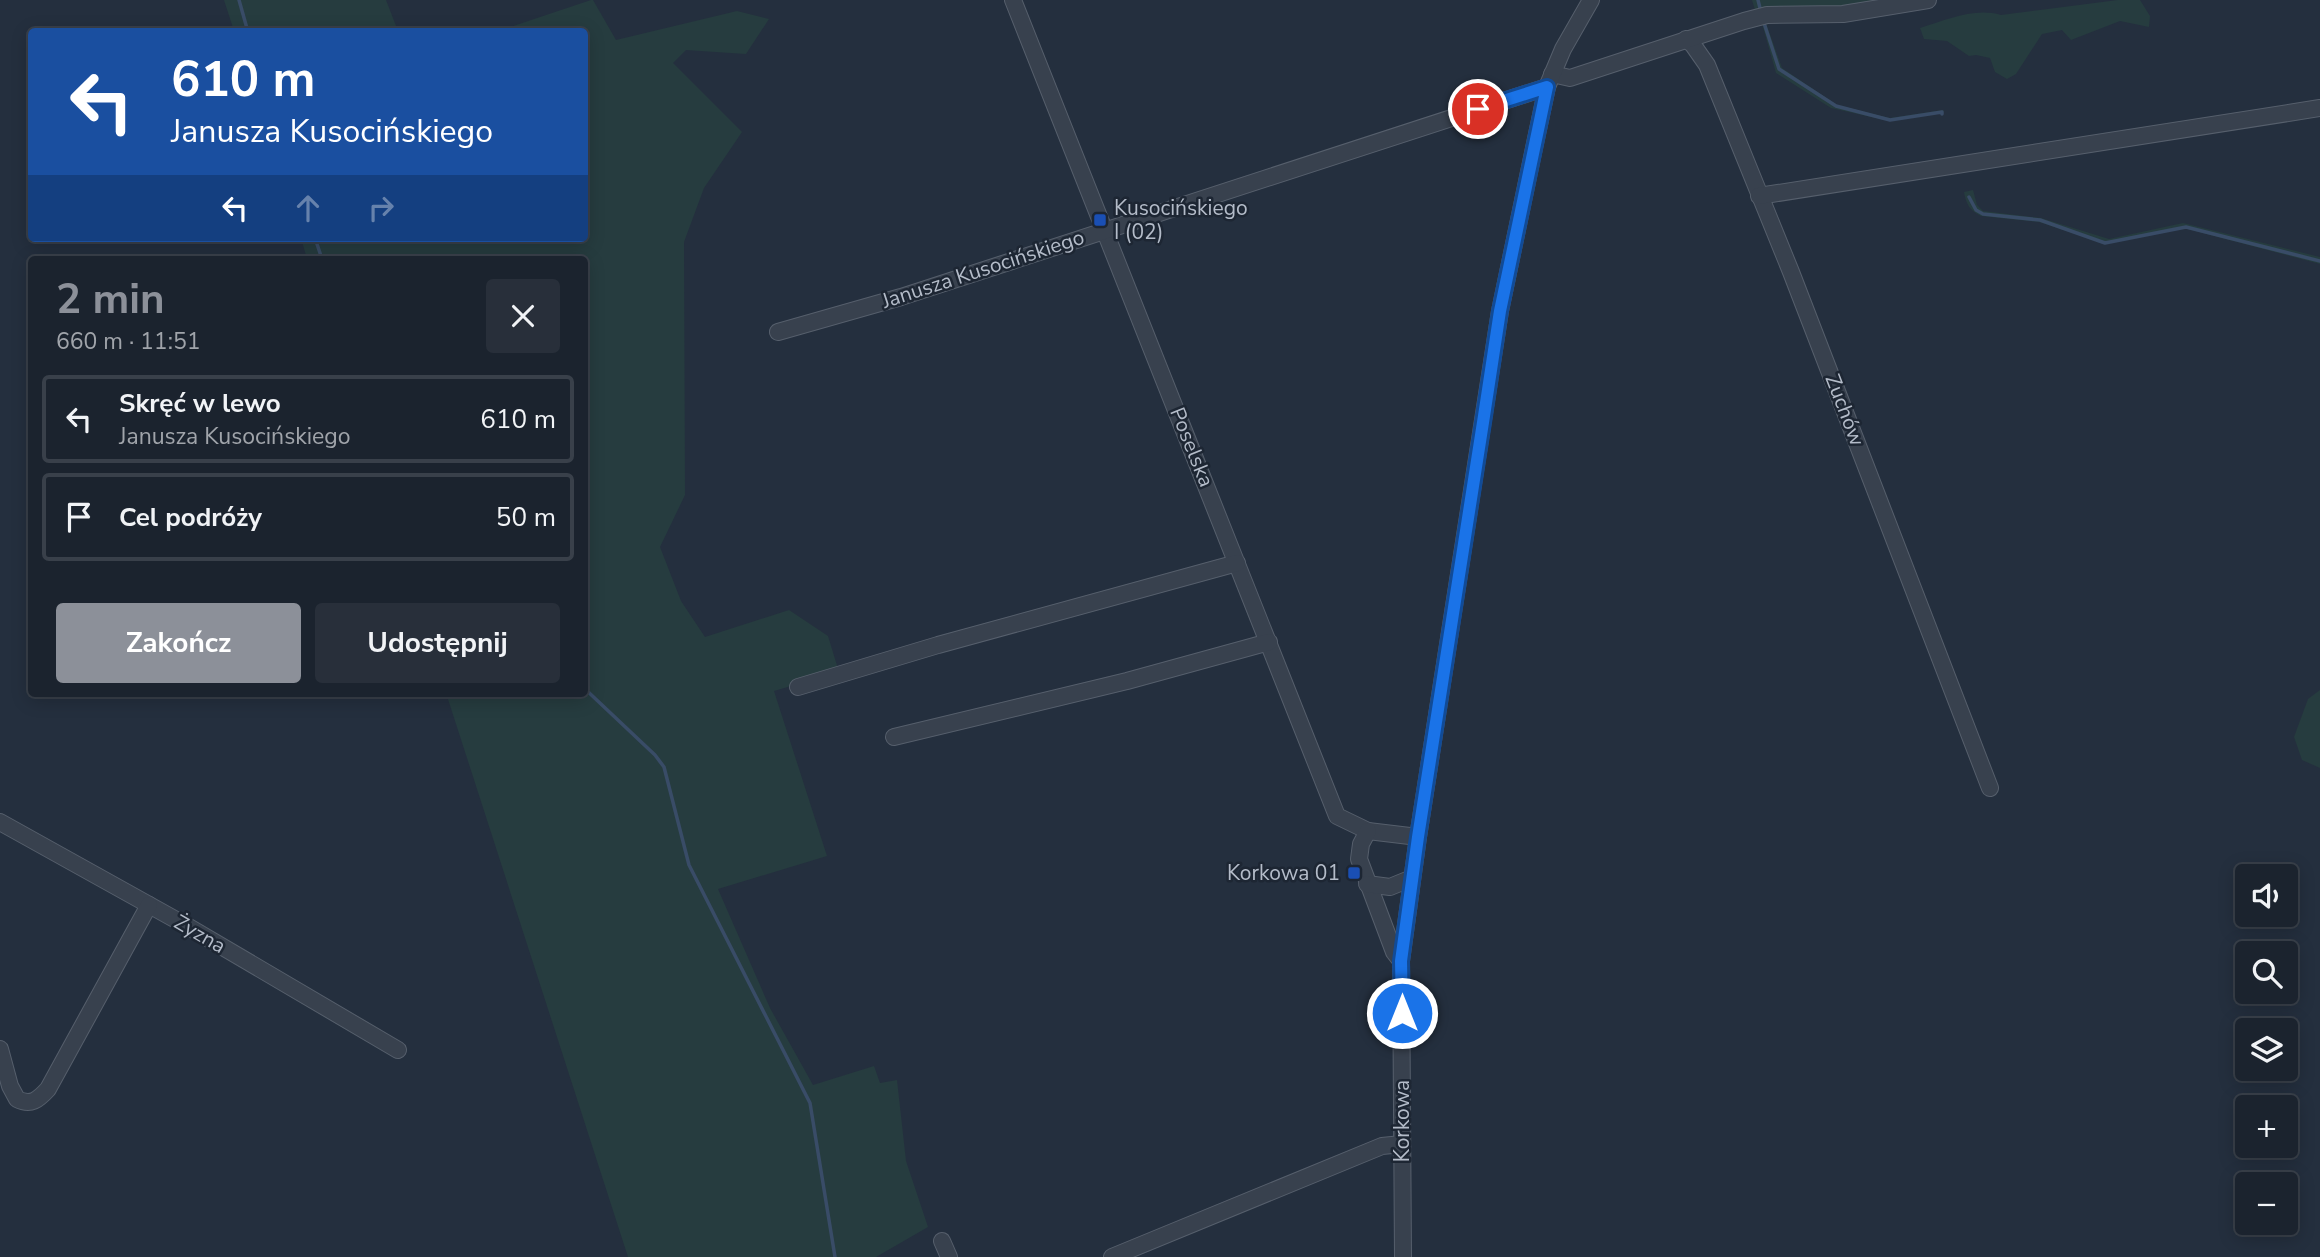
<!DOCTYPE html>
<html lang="pl">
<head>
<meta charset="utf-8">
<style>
	:root { --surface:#1b232e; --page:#282f3a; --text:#f1f3f6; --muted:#a0a4aa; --line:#39404a; --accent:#8c9099 }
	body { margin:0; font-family:"Nunito Sans",sans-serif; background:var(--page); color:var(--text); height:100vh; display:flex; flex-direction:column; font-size:26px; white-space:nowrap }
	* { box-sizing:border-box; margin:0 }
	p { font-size:23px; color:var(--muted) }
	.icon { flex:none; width:38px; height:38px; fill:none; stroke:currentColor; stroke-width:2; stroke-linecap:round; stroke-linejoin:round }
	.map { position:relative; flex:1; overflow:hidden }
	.sheet { position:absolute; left:28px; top:256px; width:560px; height:441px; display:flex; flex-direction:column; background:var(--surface); border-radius:7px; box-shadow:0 4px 18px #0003,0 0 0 2px var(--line) }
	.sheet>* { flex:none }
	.guide { position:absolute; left:28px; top:28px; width:560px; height:214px; border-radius:7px; box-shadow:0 4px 18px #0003,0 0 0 2px var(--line); background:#1a4fa0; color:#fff; overflow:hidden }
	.tools { position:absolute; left:2235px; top:864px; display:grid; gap:14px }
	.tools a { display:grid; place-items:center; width:63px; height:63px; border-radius:7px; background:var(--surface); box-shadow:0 4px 18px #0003,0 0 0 2px var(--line); font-size:35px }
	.pin { position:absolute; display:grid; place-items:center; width:60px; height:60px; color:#fff; margin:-30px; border:4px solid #fff; border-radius:50%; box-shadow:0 2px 7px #0007 }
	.me { position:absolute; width:77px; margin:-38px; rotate:0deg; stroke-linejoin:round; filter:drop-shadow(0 0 5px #0008) }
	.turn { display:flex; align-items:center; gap:24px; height:147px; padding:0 28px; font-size:32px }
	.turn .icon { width:91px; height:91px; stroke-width:2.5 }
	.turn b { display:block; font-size:49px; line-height:60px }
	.lanes { display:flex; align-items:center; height:66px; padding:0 28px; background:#0003; justify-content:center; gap:35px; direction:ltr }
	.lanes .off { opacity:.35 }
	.round { display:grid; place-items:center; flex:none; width:74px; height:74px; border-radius:7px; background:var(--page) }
	.summary { display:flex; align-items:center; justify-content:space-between; height:119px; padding:0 28px }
	h1 { font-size:42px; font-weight:700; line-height:52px; color:var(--accent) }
	.action { display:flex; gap:14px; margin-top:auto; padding:14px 28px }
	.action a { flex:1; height:80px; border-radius:7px; background:var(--accent); color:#fff; font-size:28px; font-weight:700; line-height:80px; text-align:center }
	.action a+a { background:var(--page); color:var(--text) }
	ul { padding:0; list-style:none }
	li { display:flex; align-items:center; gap:21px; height:88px; margin:0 14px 10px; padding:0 14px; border:4px solid var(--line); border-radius:7px }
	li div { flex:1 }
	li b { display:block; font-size:26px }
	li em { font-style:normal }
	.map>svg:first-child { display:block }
	.green { fill:#263c3f }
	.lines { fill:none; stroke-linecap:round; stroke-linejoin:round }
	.stream { stroke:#394c67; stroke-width:3.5 }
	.minor-casing { stroke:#565f6c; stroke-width:18 }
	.minor { stroke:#38414e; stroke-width:16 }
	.route-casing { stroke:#114b97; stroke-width:18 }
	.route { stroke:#1a73e8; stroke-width:12 }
	.transit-dot { fill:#1a4fb4; stroke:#1d2633; stroke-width:2.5 }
	.labels { text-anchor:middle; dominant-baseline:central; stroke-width:5; stroke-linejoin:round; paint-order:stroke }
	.poi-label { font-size:21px; fill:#b4bcc9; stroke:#1d2633; text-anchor:start }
	.street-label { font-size:21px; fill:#b4bcc9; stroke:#1d2633 }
</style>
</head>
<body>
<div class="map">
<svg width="2320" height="1257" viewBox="0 0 2320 1257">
	<rect width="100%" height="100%" fill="#242f3e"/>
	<!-- green -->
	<g class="green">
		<path d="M224,0H386L398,31H234Z"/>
		<path d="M591,0H593L616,40L737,11L769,19L746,54L686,50L673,63L742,132L704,188L684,242L685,495L660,547L681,601L705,637L789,610L828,636L839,672L774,691L827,856L718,889L770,1008L813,1085L874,1066L880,1083L897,1080L906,1161L928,1227L876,1257H628L446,693H584V259H307L301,238H584V32H509L507,28Z"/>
		<path d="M1752,0H1916L1749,15L1746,12L1755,10Z"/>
		<path d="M2118,0H2140L2150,16L2149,27L2120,21L2071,40L2062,30L2042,34L2016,74L2007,79L1995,72L1990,58L1976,55L1969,56L1947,41L1924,39L1920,28C1946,20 1975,7 2001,15Z"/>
		<path d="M1790,19L1766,23L1782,68L1837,105L1890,118L1943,110L1944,112L1889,121L1831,108L1776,73L1761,20Z"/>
		<path d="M1973,190L1977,205L1983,211L2041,218L2109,239L2183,223L2320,257V264L2184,228L2106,244L2039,222L1981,216C1970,211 1966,204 1964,192Z"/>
		<path d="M2320,690V768L2302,760L2294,737L2308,699Z"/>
	</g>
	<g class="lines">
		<!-- stream -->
		<g class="stream">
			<path d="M239,0L248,32"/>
			<path d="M1758,0L1760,8"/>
			<path d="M1764,23L1779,69L1836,106L1890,120L1942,112V114"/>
			<path d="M1969,197L1976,210L1983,214L2040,220L2105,243L2186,227L2320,261"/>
			<path d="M315,238L322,259"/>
			<path d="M584,688L655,755L664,767L689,865L810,1103L835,1257"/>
		</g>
		<defs>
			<g id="minor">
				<path d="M1013,0L1337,816L1368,831L1418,837"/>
				<path d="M1686,39L1693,45L1707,65L1791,272L1990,788"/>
				<path d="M1552,74L1570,78L1744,21L1767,15L1843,14L1928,0"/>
				<path d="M1759,196L2320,108"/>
				<path d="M778,332L901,297L1547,87"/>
				<path d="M798,687L938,645L1237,563"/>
				<path d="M894,737L1127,681L1269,642"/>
				<path d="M0,822L187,926L398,1050"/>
				<path d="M1368,831L1361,844L1359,859L1394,952L1401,961"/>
				<path d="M1367,884L1390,887L1412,878"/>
				<path d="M0,1049L10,1086L17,1099C31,1106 38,1100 48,1089L149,905"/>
				<path d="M942,1241L949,1257"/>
				<path d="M1112,1257L1382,1146L1402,1144"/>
				<path d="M1403,1257L1401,961L1418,837L1500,311L1534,148L1547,87L1563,49L1591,0"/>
			</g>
		</defs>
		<!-- minor casing -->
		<use href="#minor" class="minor-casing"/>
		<!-- minor -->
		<use href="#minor" class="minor"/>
	</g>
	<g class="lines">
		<defs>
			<path id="route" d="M1402,1013L1401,961L1418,837L1484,416L1500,311L1547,87L1478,109"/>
		</defs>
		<!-- route casing -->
		<use href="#route" class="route-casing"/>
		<!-- route -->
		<use href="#route" class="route"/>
	</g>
	<!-- markers -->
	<g class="transit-dot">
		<rect x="1093" y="213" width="14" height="14" rx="3.5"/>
		<rect x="1347" y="866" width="14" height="14" rx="3.5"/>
	</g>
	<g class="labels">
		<!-- poi labels -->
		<g class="poi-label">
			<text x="1114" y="208">Kusocińskiego<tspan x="1114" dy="24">I (02)</tspan></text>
			<text x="1340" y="873" text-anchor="end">Korkowa 01</text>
		</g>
		<!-- street labels -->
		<g class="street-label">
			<text transform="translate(983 269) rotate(-18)">Janusza Kusocińskiego</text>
			<text transform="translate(1845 410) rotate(69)">Zuchów</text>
			<text transform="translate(1192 447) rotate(68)">Poselska</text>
			<text transform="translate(200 934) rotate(30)">Żyzna</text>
			<text transform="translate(1402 1121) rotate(-90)">Korkowa</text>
		</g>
	</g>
</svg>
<div class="tools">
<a><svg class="icon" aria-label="sound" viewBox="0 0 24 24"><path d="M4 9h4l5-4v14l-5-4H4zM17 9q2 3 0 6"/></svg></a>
<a><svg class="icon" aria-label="search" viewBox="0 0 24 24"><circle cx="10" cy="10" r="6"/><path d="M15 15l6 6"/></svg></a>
<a><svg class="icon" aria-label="layers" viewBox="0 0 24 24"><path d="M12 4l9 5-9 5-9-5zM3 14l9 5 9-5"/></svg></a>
<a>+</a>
<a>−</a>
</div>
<div class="pin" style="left:1478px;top:109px;background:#d93025"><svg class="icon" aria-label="arrive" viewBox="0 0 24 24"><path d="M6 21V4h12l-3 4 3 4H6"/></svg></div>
<svg class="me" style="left:1402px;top:1013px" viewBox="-20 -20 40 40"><circle r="17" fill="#1a73e8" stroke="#fff" stroke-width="3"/><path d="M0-11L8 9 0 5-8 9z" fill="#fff"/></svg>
<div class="guide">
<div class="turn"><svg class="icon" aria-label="left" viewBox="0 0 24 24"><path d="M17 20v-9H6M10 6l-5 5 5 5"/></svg><div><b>610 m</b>Janusza Kusocińskiego</div></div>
<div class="lanes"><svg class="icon" aria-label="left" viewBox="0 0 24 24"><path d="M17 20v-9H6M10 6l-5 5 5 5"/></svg><svg class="icon off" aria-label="ahead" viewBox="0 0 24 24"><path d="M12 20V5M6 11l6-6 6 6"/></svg><svg class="icon off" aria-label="right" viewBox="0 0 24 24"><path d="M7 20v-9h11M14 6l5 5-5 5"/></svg></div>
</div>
<section class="sheet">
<div class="summary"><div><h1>2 min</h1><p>660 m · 11:51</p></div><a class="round"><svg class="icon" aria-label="close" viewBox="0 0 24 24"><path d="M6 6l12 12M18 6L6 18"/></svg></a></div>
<ul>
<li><svg class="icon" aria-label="left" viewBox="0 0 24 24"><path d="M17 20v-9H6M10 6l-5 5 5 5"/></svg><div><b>Skręć w lewo</b><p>Janusza Kusocińskiego</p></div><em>610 m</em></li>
<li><svg class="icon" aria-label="arrive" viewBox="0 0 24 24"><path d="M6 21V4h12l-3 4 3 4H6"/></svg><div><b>Cel podróży</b></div><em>50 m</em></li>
</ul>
<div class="action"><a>Zakończ</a><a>Udostępnij</a></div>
</section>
</div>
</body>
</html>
